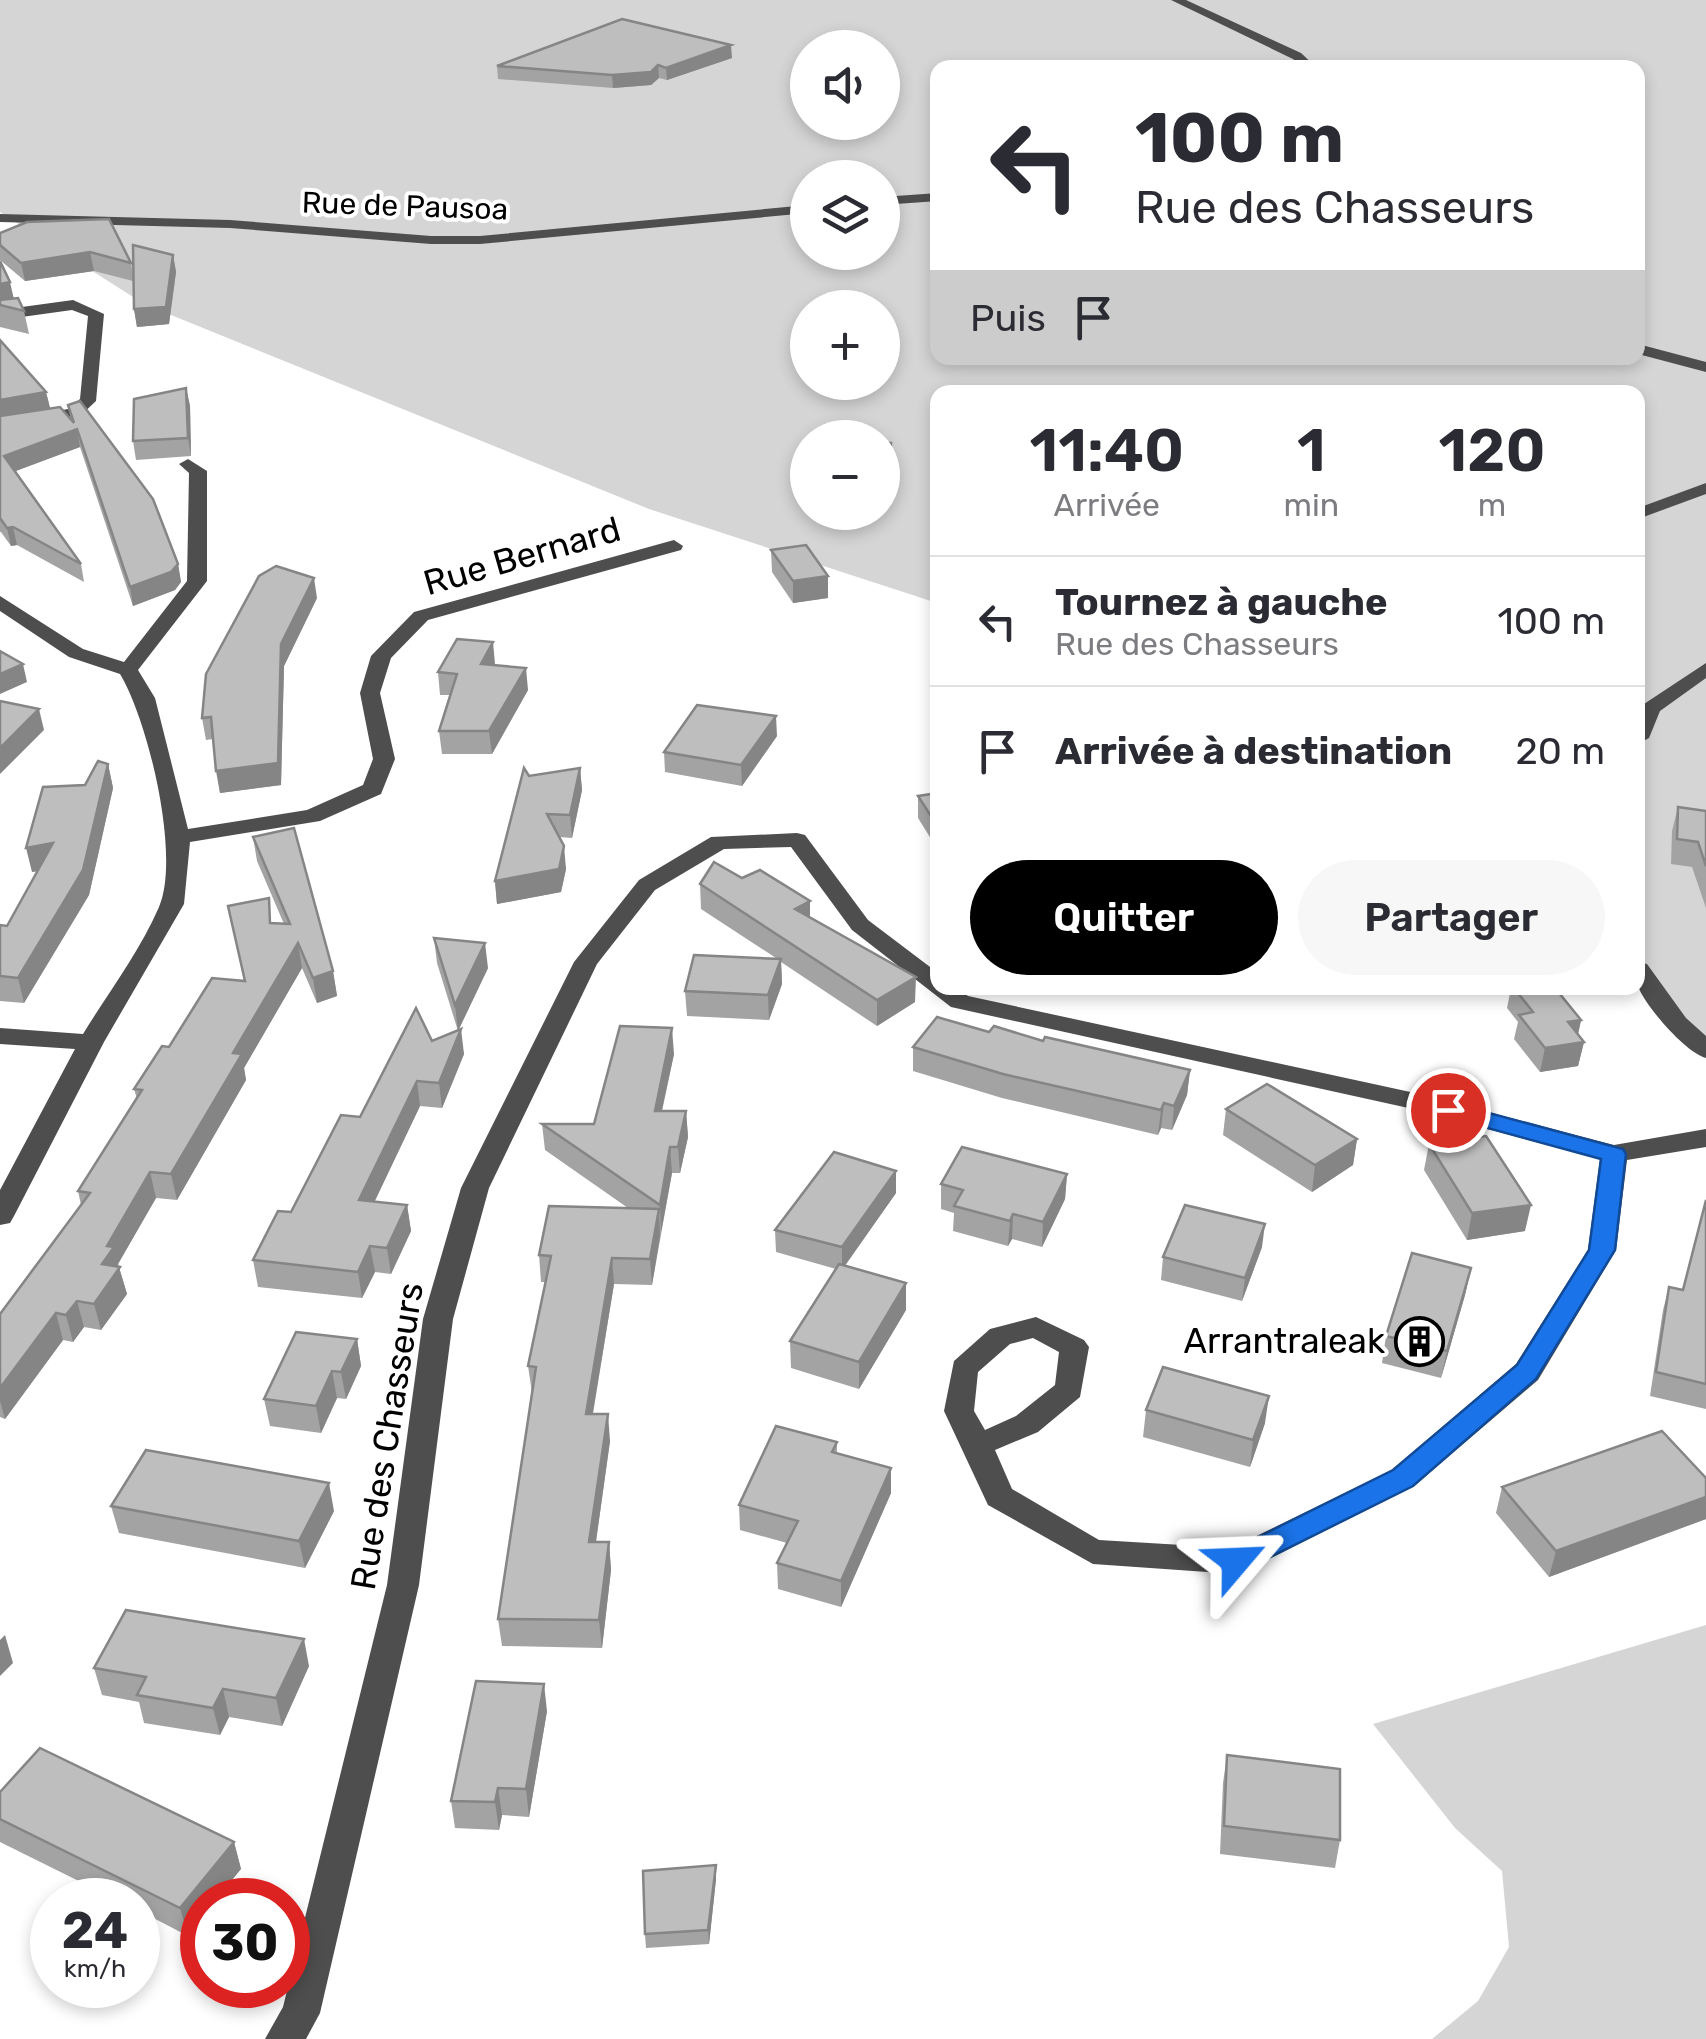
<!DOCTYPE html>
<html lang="fr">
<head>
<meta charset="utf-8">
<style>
	:root { --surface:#fff; --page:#f7f7f7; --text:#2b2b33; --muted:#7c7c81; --line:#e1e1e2; --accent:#000 }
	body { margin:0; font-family:Rubik,sans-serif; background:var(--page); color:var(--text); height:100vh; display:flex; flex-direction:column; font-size:38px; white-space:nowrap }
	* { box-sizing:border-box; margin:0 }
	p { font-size:32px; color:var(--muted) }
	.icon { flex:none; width:55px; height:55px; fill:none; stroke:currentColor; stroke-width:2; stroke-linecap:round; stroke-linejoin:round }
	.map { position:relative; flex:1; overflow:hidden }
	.panel { position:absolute; left:930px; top:385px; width:715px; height:610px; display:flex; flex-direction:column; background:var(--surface); border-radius:20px; box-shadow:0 5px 15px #0003 }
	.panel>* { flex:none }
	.banner { position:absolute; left:930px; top:60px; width:715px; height:305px; border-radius:20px; box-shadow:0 5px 15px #0003; background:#fff; color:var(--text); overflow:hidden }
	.fabs { position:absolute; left:790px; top:30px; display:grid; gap:20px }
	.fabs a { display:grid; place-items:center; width:110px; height:110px; border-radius:50%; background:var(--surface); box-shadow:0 5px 15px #0003; font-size:50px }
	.speed { position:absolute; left:30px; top:1878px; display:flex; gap:20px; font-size:50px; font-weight:700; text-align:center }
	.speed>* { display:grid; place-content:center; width:130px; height:130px; border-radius:50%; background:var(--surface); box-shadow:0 5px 15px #0003; line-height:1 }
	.speed small { font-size:25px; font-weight:400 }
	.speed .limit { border:15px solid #d22; background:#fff; color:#111 }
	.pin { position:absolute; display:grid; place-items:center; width:85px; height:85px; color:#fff; margin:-42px; border:5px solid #fff; border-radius:50%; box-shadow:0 2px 10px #0007 }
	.me { position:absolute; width:110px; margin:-55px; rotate:64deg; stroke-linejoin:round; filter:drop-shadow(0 0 8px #0008) }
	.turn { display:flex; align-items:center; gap:35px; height:210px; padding:0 40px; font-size:45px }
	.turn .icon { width:130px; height:130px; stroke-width:2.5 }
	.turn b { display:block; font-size:70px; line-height:85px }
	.then { display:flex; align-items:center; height:95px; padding:0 40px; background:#0003; gap:20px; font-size:38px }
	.eta { display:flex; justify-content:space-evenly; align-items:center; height:170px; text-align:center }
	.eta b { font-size:60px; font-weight:600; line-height:70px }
	.primary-button { display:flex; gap:20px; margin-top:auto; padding:20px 40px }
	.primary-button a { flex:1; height:115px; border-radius:60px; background:var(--accent); color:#fff; font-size:40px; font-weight:600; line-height:115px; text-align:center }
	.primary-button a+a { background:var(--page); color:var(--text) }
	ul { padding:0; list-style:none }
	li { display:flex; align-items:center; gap:30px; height:130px; padding:0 40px; border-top:2px solid var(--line) }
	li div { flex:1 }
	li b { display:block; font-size:38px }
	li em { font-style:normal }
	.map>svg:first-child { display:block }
	.green { fill:#d5d5d5; fill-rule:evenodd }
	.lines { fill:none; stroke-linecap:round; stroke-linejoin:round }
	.minor { fill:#4e4e4e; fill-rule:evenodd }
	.wall { fill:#a3a3a3 }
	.shaded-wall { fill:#858585 }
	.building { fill:#bebebe; stroke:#858585; stroke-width:2.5 }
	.route { fill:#1a73e8; stroke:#114b97; stroke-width:2.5 }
	.labels { text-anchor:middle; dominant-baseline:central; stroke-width:8; stroke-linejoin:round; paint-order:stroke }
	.far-street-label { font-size:30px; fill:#000; stroke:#fff }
	.street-label { font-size:35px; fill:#000; stroke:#fff }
	.poi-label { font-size:35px; fill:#000; stroke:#fff; text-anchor:end }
</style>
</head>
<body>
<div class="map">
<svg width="1706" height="2039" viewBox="0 0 1706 2039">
	<rect width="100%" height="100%" fill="#fff"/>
	<!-- green -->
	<g class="green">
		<path d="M0,0H1706V1050L1677,1023L1638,969V392H938L937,603L649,509L144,304L0,212ZM808,48H882V122H808ZM938,68H1638V358H938ZM808,178H882V252H808ZM808,308H882V382H808ZM808,438H882V512H808Z"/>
		<path d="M1706,1625V2039H1432L1478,2001L1509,1947L1502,1871L1455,1828L1373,1724Z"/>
	</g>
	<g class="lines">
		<!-- minor -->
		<g class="minor">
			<path d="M1171,0H1186L1301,53L1317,68H1303L1293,59Z"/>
			<path d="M938,193V201L882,205V197Z"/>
			<path d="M808,205V213L480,244H431L230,228L0,222V214L230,220L431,236H480Z"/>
			<path d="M73,300L104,314L96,401L79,417L0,431V421L68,409L80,399L88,316L72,310L0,320V310Z"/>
			<path d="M1638,344L1706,362V372L1638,354Z"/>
			<path d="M188,459L207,471V581L138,670L155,698L188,829L307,810L363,785L373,759L360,693L371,656L414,612L674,540L683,546L681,550L428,620L391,658L380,693L395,759L381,794L320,821L190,842L184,904L104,1042L14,1216L10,1223L0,1225V1190L75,1049L0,1044V1028L83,1034C108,993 140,951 159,907C181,856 148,720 120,674L69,657L0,611V596L83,649L124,662L187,581L189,473L179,464Z"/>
			<path d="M1706,483V494L1638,519V508Z"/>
			<path d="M1706,663V678L1660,711L1649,738L1638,744V715L1644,704Z"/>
			<path d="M797,833L805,835L868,920L938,973V988H956L968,996L1415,1093L1614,1145L1706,1129V1147L1627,1160L1616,1250L1538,1380L1414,1486L1247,1570L1236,1574L1093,1564L988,1505L944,1411L954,1361L990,1329L1036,1317L1084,1340L1089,1347L1080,1397L1038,1432L995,1450L1012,1489L1099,1540L1232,1548L1392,1470L1516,1364L1588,1250L1600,1159L1413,1109L951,1007L852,930L791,847L724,849L655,890L597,964L489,1188L453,1319L419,1585L320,2013L306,2039H265L283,2007L387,1585L423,1319L461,1188L574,962L639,880L711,837ZM1033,1338L1059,1352L1055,1385L1016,1416L985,1430L974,1411L978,1372L1010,1344Z"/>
			<path d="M1638,962L1647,964L1686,1018L1706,1036V1058C1686,1053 1645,1006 1638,986C1636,980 1638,968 1638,962Z"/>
		</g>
	</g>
	<!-- wall -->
	<g class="wall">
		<path d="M732,58L667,80L659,78L651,85L613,88L498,79L497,66Z"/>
		<path d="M27,222L131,263L133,276L173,255L176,272L169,324L137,327L134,309L133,281L94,271L25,281L0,260V233Z"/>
		<path d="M0,261L14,299L24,311L29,334L0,327Z"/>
		<path d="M0,340L46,392L50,408L71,420L68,405L178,564L181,582L175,590L133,606L80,447L15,471L81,564L84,582L17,545L11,546L1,532H0Z"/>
		<path d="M186,388L190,406L191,456L136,460L133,441Z"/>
		<path d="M882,443L891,462L887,498H882Z"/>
		<path d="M771,550L828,576V598L793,603L772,572Z"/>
		<path d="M317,598L284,666L281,785L220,793L213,739L206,740L202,718Z"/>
		<path d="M495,664L528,690L492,754H442L439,731L451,695H440L438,672Z"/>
		<path d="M777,736L742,786L665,772L664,752Z"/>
		<path d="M108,764L113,788L89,895L24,1003L0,1001V925L7,926L37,871L32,872L85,785Z"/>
		<path d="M580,768L582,790L572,838L559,837L566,869L561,892L497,904L495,881L529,776Z"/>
		<path d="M938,793V850L918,818V796Z"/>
		<path d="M1678,807L1706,811V908L1692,867L1671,864L1672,831Z"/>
		<path d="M253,837L333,971L337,996L317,1003L302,968L244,1068L246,1080L177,1200L156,1198L118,1264L127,1294L101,1330L84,1327L73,1342L63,1340L5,1419L0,1417V1314L81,1205L78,1191L137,1099L134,1089L169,1047L244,981L228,906L273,923L284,924L257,861Z"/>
		<path d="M700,884L810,917L915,1002L877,1026L781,962L782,984L769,1020L687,1016L685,991L776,958L701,909Z"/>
		<path d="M434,938L488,968L458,1031L464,1054L442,1108L420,1106L374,1202L407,1205L411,1231L391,1274L375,1272L362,1298L258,1287L253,1260L432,1041L458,1031L437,963Z"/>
		<path d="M1511,988H1555L1581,1020L1578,1035L1584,1042L1578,1066L1540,1072L1514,1039L1518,1022L1507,1008Z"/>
		<path d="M989,1032L1043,1041L1190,1070L1187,1095L1172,1130L1161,1128L1158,1135L1002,1098L913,1071V1047Z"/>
		<path d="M674,1054L662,1111H686L688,1137L680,1173H672L652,1285L614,1284L593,1414L610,1441L596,1542H609L611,1570L602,1648L502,1646L498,1619L532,1393L528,1366L545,1282H541L539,1255L628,1208L545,1150L542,1124H594Z"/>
		<path d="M1226,1109L1357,1139L1353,1165L1312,1192L1223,1135Z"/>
		<path d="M1429,1144L1525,1231L1467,1240L1424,1170Z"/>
		<path d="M1067,1174L1065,1199L1042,1247L1012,1239L1008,1246L953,1231L954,1213L941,1209V1184Z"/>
		<path d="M896,1193L845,1265L906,1283V1310L859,1389L791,1368L790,1341L836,1269L776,1252L775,1230Z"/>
		<path d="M1706,1199V1409L1650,1396L1663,1310L1669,1287L1682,1290Z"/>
		<path d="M1262,1247L1242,1301L1161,1280L1163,1257Z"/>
		<path d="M1471,1268L1465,1295L1441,1378L1382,1363L1386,1336Z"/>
		<path d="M357,1339L361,1366L346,1399L337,1398L321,1433L270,1426L264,1399Z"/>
		<path d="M1146,1410L1265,1423L1250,1467L1143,1437Z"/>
		<path d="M837,1442V1454L891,1493L841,1607L778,1589L777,1563L787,1543L740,1530L739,1505Z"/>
		<path d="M1706,1478V1519L1549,1577L1496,1513L1502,1487Z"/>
		<path d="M111,1506L334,1511L305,1568L119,1533Z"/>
		<path d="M309,1666L282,1726L229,1717L220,1735L144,1723L139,1702L102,1695L94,1668Z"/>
		<path d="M547,1711L529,1817L502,1815L499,1830L455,1828L451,1801Z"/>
		<path d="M1227,1755L1340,1840L1335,1868L1220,1854L1223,1783Z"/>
		<path d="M0,1792L234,1842L241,1869L202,1900V1917L188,1936L138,1910V1900H117L0,1842Z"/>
		<path d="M716,1879L709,1944L646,1948L645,1934Z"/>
	</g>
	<!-- shaded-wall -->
	<g class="shaded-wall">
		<path d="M731,45L732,58L667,80L666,68Z"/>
		<path d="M658,65L659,78L651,85L613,88L612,75Z"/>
		<path d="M90,252L94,271L25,281L21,263Z"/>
		<path d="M173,255L176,272L169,324L137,327L134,309Z"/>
		<path d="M10,282L15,304L0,305V284Z"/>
		<path d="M186,388L190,406L191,456L188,438Z"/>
		<path d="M46,392L50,408L0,417V400Z"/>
		<path d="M77,429L80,447L8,474L4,456Z"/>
		<path d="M891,443V462L887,498L888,479Z"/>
		<path d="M13,527L17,545L11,546L7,528Z"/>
		<path d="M178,564L181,582L175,590L133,606L130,587Z"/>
		<path d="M828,576V598L793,603V581Z"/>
		<path d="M314,578L317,598L284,666L281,785L220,793L216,771Z"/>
		<path d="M493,642L495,664L483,687L481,664Z"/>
		<path d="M23,664L27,682L0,694V674Z"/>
		<path d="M526,668L528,690L492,754L489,731Z"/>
		<path d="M39,709L44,730L0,774V748Z"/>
		<path d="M776,716L777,736L742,786L741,765Z"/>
		<path d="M108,764L113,788L89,895L24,1003L18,978Z"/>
		<path d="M580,768L582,790L572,838L570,815Z"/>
		<path d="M53,843L58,868L32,872L26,848Z"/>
		<path d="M564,846L566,869L561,892L497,904L495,881Z"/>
		<path d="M810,901V926L795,909Z"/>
		<path d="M298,943L302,968L244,1068L246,1080L177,1200L171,1174L233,1053Z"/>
		<path d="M485,943L488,968L458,1031L455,1005Z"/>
		<path d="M781,959L782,984L769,1020L768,995Z"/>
		<path d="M333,971L337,996L317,1003L313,978Z"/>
		<path d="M916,977L915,1002L877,1026V1000Z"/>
		<path d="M1581,1020L1576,1043L1584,1042L1578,1066L1540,1072L1545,1048L1568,1022Z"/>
		<path d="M672,1028L674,1054L656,1137L655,1111Z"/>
		<path d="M461,1029L464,1054L442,1108L439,1083Z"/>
		<path d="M1190,1070L1187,1095L1172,1130L1174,1106Z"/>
		<path d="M417,1081L420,1106L363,1226L359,1200Z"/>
		<path d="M1164,1103L1161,1128L1158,1135L1161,1110Z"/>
		<path d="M686,1111L688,1137L680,1173L678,1147Z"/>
		<path d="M1357,1139L1353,1165L1312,1192L1315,1165Z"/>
		<path d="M670,1147L672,1173L661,1232L660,1205Z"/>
		<path d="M896,1171V1193L842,1270V1247Z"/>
		<path d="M150,1172L156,1198L118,1264L127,1294L101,1330L94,1304L107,1246Z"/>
		<path d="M1067,1174L1065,1199L1042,1247L1043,1222Z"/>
		<path d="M407,1205L411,1231L391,1274L387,1248Z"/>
		<path d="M1531,1205L1525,1231L1467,1240L1472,1213Z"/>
		<path d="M659,1209L660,1236L652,1285L650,1259Z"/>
		<path d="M1013,1214L1012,1239L1008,1246L1010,1221Z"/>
		<path d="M1265,1224L1262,1247L1242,1301L1245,1278Z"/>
		<path d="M370,1246L375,1272L362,1298L358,1272Z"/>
		<path d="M612,1258L614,1284L588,1441L586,1414Z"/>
		<path d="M1471,1268L1465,1295L1441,1378L1447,1351Z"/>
		<path d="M906,1283V1310L859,1389V1362Z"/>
		<path d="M77,1301L84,1327L73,1342L66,1315Z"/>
		<path d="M56,1313L63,1340L5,1419L0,1401V1388Z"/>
		<path d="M357,1339L361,1366L346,1399L341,1372Z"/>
		<path d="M332,1371L337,1398L321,1433L316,1406Z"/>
		<path d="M1269,1396L1265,1423L1250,1467L1253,1440Z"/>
		<path d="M608,1414L610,1441L592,1569L589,1542Z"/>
		<path d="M891,1468V1493L841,1607V1581Z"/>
		<path d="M329,1483L334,1511L305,1568L299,1541Z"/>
		<path d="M1706,1497V1519L1549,1577L1556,1551Z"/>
		<path d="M609,1542L611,1570L602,1648L599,1620Z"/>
		<path d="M5,1635L13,1663L0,1676V1640Z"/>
		<path d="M304,1639L309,1666L282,1726L276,1698Z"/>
		<path d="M544,1684L547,1711L529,1817L526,1789Z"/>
		<path d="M223,1689L229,1717L220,1735L213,1708Z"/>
		<path d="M498,1788L502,1815L499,1830L495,1802Z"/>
		<path d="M234,1842L241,1869L216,1900H202V1917L188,1936L180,1908Z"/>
		<path d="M716,1865V1879L709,1944L708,1930Z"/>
	</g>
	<!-- building -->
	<g class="building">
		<path d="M622,19L731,45L666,68L658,65L651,72L612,75L497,66Z"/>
		<path d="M109,219L131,263L90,252L21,263L0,245V233L27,222Z"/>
		<path d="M133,245L173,255L166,307L134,309Z"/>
		<path d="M0,261L10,282L0,284Z"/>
		<path d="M18,298L24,311L0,305V300Z"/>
		<path d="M0,340L46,392L0,400Z"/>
		<path d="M186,388L188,438L133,441L134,399Z"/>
		<path d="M80,401L153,499L178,564L171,572L130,587L77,429L4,456L81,564L13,527L7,528L0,518V416L60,407L74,423L68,405Z"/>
		<path d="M882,443H891L888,479H882Z"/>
		<path d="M806,545L828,576L793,581L771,550Z"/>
		<path d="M276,566L314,578L281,644L278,763L216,771L211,717L202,718L206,674L259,576Z"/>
		<path d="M457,639L493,642L481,664L526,668L489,731H439L457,674L438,672Z"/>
		<path d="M0,651L23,664L0,674Z"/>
		<path d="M0,701L39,709L0,748Z"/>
		<path d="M697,705L776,716L741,765L664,752Z"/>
		<path d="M98,761L108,764L83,870L18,978L0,976V925L7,926L53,843L26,848L43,787L85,785Z"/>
		<path d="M524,768L529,776L580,768L570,815L547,814L564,846L559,869L495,881Z"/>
		<path d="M938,793V827L918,796Z"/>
		<path d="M1678,807L1706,811V866L1698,842L1677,839Z"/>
		<path d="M294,828L333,971L313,978L298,943L233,1053L242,1054L171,1174L150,1172L107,1246L114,1247L102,1264L120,1267L94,1304L77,1301L66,1315L56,1313L0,1388V1314L90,1193L78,1191L142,1090L134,1089L162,1046L169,1047L212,978L245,981L228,906L269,898L270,923L290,924L253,837Z"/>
		<path d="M714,862L742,878L760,870L810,901L795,909L916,977L877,1000L700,884Z"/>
		<path d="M434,938L485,943L455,1005Z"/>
		<path d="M694,955L781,959L768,995L685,991Z"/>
		<path d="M1514,988H1555L1581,1020L1568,1022L1584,1042L1545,1048L1519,1015L1533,1012Z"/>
		<path d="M416,1008L432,1041L461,1029L439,1083L417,1081L359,1200L407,1205L387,1248L370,1246L358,1272L253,1260L278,1211L291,1212L341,1115L360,1117Z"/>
		<path d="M937,1017L989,1032L994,1026L1043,1041L1045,1037L1190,1070L1174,1106L1164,1103L1161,1110L1003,1074L913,1047Z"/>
		<path d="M620,1026L672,1028L655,1111H686L678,1147H670L660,1205L542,1124H594Z"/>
		<path d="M1267,1084L1357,1139L1315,1165L1226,1109Z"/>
		<path d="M1486,1136L1531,1205L1472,1213L1429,1144Z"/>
		<path d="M962,1147L1067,1174L1043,1222L1013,1214L1010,1221L954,1206L963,1190L941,1184Z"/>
		<path d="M834,1152L896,1171L842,1247L775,1230Z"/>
		<path d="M1706,1200V1384L1656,1372L1669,1287L1683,1290Z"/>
		<path d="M1185,1205L1265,1224L1245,1278L1163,1257Z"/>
		<path d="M549,1206L659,1209L650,1259L612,1258L586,1414H608L589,1542H609L599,1620L498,1619L536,1367L528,1366L551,1256L539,1255Z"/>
		<path d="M1412,1253L1471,1268L1447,1351L1386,1336Z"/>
		<path d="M839,1264L906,1283L859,1362L790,1341Z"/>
		<path d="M296,1332L357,1339L341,1372L332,1371L316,1406L264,1399Z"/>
		<path d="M1163,1367L1269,1396L1253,1440L1146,1410Z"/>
		<path d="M776,1426L837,1442L832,1452L891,1468L841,1581L777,1563L798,1521L739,1505Z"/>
		<path d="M1662,1431L1706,1478V1497L1556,1551L1502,1487Z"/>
		<path d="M146,1450L329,1483L299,1541L111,1506Z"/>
		<path d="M126,1610L304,1639L276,1698L223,1689L213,1708L137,1695L146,1677L94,1668Z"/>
		<path d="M476,1681L544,1684L526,1789L498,1788L495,1802L451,1801Z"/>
		<path d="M40,1748L234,1842L180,1908L0,1819V1792Z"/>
		<path d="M1227,1755L1340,1769V1840L1224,1826Z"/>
		<path d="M716,1865L708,1930L645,1934L643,1871Z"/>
	</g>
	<!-- route -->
	<path class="route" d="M1448,1102L1623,1149L1626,1154L1615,1250L1536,1379L1413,1486L1246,1569L1236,1572L1226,1569L1221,1561L1226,1553L1393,1470L1517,1365L1589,1250L1601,1159L1440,1115L1436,1110L1440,1104Z"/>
	<!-- icons -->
	<defs>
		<symbol id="building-ring" viewBox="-11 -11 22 22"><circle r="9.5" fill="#fff" stroke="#000" stroke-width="1.5"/><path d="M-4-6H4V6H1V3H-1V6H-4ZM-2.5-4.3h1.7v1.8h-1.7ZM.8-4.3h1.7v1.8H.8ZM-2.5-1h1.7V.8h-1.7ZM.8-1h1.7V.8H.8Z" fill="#000"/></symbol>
	</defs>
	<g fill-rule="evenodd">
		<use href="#building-ring" x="1392" y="1314" width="55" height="55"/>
	</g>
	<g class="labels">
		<!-- far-street labels -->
		<g class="far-street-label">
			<text transform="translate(405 206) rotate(2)">Rue de Pausoa</text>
		</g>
		<!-- street labels -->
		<g class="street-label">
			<text transform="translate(522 556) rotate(-16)">Rue Bernard</text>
			<text transform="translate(387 1436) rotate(-81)">Rue des Chasseurs</text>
		</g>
		<!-- poi labels -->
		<g class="poi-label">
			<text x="1385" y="1341">Arrantraleak</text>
		</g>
	</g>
</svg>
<div class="fabs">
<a><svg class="icon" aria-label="sound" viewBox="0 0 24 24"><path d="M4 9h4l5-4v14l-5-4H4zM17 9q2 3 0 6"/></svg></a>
<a><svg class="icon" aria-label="layers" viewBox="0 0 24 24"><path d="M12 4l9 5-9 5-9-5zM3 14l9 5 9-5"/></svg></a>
<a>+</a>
<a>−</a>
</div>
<div class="speed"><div>24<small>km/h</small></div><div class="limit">30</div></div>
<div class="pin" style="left:1448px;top:1110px;background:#d93025"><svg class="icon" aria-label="arrive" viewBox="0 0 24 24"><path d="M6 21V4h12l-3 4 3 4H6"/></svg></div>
<svg class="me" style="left:1236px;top:1561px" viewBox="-20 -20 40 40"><path d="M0-17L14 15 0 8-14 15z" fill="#1a73e8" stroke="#fff" stroke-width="4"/></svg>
<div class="banner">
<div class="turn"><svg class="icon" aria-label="left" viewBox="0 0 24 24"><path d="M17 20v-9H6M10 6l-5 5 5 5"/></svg><div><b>100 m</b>Rue des Chasseurs</div></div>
<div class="then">Puis<svg class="icon" aria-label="arrive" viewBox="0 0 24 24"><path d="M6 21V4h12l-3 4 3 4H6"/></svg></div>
</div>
<section class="panel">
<div class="eta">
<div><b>11:40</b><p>Arrivée</p></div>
<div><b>1</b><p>min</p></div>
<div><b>120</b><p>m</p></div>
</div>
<ul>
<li><svg class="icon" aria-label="left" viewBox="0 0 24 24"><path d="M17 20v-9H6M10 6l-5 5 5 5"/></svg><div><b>Tournez à gauche</b><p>Rue des Chasseurs</p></div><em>100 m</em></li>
<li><svg class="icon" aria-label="arrive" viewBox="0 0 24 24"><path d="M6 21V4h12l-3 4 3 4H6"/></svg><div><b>Arrivée à destination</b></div><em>20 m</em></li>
</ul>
<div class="primary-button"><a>Quitter</a><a>Partager</a></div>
</section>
</div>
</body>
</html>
